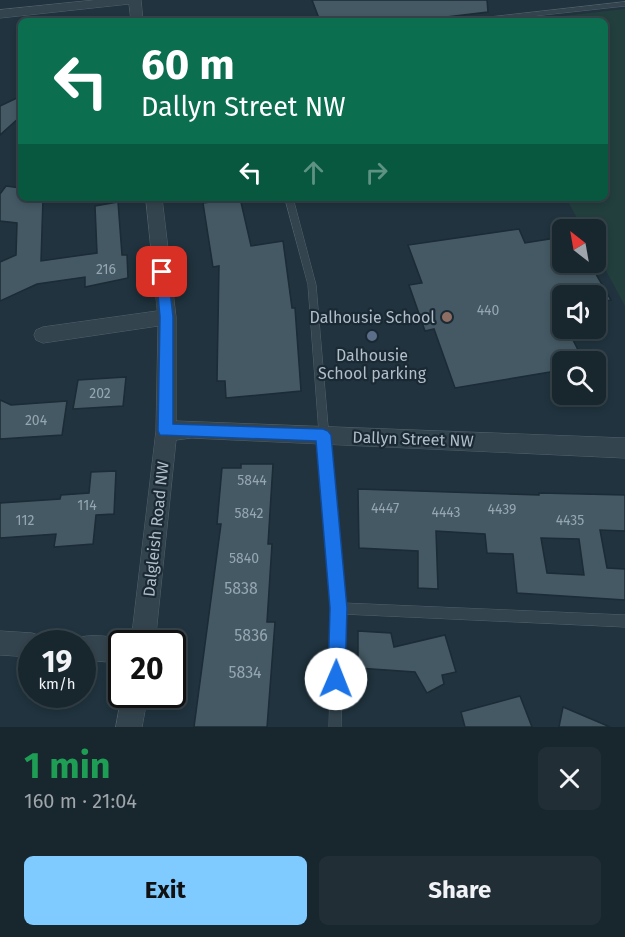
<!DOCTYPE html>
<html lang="en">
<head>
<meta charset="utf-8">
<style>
	:root { --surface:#18262e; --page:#212e36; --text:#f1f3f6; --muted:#9fa5aa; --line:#36434a; --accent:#7fcaff }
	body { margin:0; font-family:"Fira Sans",sans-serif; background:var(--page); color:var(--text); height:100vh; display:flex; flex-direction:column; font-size:22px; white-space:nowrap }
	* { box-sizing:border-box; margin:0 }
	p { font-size:20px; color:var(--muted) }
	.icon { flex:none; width:33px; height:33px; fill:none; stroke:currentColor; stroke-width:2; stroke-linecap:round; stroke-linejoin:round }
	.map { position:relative; height:727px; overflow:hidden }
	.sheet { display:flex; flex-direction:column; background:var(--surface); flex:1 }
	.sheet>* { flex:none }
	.top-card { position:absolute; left:18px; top:18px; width:590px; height:183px; border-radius:9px; box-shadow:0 3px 9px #0003,0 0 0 2px var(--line); background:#0b6e4f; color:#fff; overflow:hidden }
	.needle { width:39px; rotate:329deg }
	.tools { position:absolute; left:552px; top:219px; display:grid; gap:12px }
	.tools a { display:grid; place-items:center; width:54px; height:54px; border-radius:9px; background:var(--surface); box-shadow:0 3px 9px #0003,0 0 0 2px var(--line); font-size:30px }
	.speed { position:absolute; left:18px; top:630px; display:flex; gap:12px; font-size:30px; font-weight:700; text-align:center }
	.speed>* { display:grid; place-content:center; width:78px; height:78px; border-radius:50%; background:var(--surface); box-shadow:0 3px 9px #0003,0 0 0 2px var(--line); line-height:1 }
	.speed small { font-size:15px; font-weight:400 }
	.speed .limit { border:3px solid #111; border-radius:9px; background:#fff; color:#111 }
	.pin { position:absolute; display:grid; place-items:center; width:51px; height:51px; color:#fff; margin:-26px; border-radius:12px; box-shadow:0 3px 9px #0006 }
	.me { position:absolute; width:66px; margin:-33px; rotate:1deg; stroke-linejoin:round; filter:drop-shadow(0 0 4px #0008) }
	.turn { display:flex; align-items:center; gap:21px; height:126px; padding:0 24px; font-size:27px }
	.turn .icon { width:78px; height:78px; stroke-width:2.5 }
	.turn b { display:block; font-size:42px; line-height:51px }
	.lanes { display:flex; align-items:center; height:57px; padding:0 24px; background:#0003; justify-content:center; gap:30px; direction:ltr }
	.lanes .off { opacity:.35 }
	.round { display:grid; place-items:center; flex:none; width:63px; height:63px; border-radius:9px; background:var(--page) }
	.overview { display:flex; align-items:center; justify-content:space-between; height:102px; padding:0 24px }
	h1 { font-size:36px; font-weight:700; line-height:45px; color:#1e9e55 }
	.button { display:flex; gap:12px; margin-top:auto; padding:12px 24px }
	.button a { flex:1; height:69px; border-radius:9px; background:var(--accent); color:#111; font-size:24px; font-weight:700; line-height:69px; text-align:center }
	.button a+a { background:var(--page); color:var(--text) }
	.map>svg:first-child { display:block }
	.green { fill:#223f3d }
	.building { fill:#445964; stroke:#1c2b35; stroke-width:1.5; fill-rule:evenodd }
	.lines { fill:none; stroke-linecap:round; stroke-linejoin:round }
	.service-casing { stroke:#53626c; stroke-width:1 }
	.minor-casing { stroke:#53626c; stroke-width:1 }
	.service { fill:#34444e; fill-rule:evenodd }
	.minor { fill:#34444e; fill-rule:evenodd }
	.route { fill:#1a73e8; stroke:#114b97; stroke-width:1.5 }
	.education-dot { fill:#8d6e63; stroke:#1a2933; stroke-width:2 }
	.service-dot { fill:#5c6f8a; stroke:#1a2933; stroke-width:2 }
	.labels { text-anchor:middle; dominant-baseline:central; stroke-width:4.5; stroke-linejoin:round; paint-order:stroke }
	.number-label { font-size:14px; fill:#95a6b0 }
	.poi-label { font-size:16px; fill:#b0bfc9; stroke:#1a2933; text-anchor:end }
	.street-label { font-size:16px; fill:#b0bfc9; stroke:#1a2933 }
	.near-number-label { font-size:16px; fill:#95a6b0 }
</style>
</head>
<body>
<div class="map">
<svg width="625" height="727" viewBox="0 0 625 727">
	<rect width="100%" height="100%" fill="#20333e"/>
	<!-- green -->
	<path class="green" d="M625,9V306L596,252V230L583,229L566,198H604V21H518Z"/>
	<!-- building -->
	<g class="building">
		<path d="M312,0H487L488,12L413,21H320Z"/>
		<path d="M21,96V116L0,135V106Z"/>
		<path d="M6,186L21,188V198H43L41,261L97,253L95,206L118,202L122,255H127L128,278L85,287V277L37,284L0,301V262L16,255L17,223L0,221V194Z"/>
		<path d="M240,198L251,246L283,241L292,308H295L301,391L226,398L225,381H217L219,266L213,267L203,203Z"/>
		<path d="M519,229L525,243L562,237V262H589L611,300L596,303V296H562V309L558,310L562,319V328H567L584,362H562V370L455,388L434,329L425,331L409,285L422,283L408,245Z"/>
		<path d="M126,377L123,406L73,409L78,380Z"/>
		<path d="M0,400L11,405L67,401L62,435L0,439Z"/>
		<path d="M241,464H273L268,544H272L267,622H275L267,727H194L221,524H217L222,468H241Z"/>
		<path d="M116,471L114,514L96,515L93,544L54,547L56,534L0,538V503L60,499L61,495L89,493L91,472Z"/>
		<path d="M358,489L539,495V493L625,495V531L600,530L607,568L625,569V600L517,593L513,554L487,553L485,534L436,531L438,589L418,588V551L359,548ZM541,538L579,539L584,575L547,573Z"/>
		<path d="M358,631L391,633L394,647L445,635L456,672L442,675L444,684L427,693L415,672L358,668Z"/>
		<path d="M520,696L532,727H465L461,712Z"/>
		<path d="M563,707L610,727H559Z"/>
	</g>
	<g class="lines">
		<defs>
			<g id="service">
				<path d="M625,2V6L489,21H470L473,19Z"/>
				<path d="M285,198H293L316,285L343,603L625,615V627L343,614L341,727H329L332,608L308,285Z"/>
			</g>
			<g id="minor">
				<path d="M95,0H141L143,21H131L129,4L0,18V10Z"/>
				<path d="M146,198H162L176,317V421L625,438V458L191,438L176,440L155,644H122V663L82,660V644H71L73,639C89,633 115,636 131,642L156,431L158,326L43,343L36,340L34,335L36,330L43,327L157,311Z"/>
				<path d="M0,631L32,633L41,636L44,644H32V657L0,655Z"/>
				<path d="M122,694H148L142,727H116Z"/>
			</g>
		</defs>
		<!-- service casing -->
		<use href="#service" class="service-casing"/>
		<!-- minor casing -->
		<use href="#minor" class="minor-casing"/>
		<!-- service -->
		<use href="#service" class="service"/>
		<!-- minor -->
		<use href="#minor" class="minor"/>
	</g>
	<!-- route -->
	<path class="route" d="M162,267L168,272L173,317V424L323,429L328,431L331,435L347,608L345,679L343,686L336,688L330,686L328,679L330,608L316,441L160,435L158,431L160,317L156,272Z"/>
	<!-- markers -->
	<circle class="education-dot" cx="447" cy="317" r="6"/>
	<circle class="service-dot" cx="372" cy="336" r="6"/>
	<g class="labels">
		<!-- number labels -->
		<g class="number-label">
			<text x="106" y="269">216</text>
			<text x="488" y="310">440</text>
			<text x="100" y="393">202</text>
			<text x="36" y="420">204</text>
			<text x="252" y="480">5844</text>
			<text x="87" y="505">114</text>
			<text x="385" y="508">4447</text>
			<text x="502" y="509">4439</text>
			<text x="446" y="512">4443</text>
			<text x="249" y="513">5842</text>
			<text x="25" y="520">112</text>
			<text x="570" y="520">4435</text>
			<text x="244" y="558">5840</text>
		</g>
		<!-- poi labels -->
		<g class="poi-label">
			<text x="435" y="317">Dalhousie School</text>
			<text x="372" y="355" text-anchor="middle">Dalhousie<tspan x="372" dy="18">School parking</tspan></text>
		</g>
		<!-- street labels -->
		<g class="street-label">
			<text transform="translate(413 439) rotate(2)">Dallyn Street NW</text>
			<text transform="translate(156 529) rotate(-84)">Dalgleish Road NW</text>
		</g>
		<!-- near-number labels -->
		<g class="near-number-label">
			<text x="241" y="588">5838</text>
			<text x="251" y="635">5836</text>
			<text x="245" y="672">5834</text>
		</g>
	</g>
</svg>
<div class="tools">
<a><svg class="needle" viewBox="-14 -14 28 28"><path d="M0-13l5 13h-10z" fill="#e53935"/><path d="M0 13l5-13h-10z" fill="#9fa5aa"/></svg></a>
<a><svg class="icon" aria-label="sound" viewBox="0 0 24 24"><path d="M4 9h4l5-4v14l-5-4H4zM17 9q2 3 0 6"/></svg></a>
<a><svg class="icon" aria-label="search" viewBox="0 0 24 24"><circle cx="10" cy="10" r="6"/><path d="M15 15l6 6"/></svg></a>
</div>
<div class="speed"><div>19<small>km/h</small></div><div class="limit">20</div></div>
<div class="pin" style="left:162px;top:272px;background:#d93025"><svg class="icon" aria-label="arrive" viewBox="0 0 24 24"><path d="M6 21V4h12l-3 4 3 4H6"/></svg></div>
<svg class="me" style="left:336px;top:679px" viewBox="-20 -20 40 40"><circle r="19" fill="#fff"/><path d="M0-13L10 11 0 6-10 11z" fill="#1a73e8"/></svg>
<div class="top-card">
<div class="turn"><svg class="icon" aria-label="left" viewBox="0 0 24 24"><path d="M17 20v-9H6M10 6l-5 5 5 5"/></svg><div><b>60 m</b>Dallyn Street NW</div></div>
<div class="lanes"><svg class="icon" aria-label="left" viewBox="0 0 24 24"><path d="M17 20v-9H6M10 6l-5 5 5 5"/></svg><svg class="icon off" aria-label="ahead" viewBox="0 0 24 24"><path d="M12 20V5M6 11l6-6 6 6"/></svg><svg class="icon off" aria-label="right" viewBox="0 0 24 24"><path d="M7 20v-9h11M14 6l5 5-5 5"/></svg></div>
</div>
</div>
<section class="sheet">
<div class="overview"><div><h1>1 min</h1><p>160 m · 21:04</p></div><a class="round"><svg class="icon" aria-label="close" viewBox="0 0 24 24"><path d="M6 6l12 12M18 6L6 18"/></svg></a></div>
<div class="button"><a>Exit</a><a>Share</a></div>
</section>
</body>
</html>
